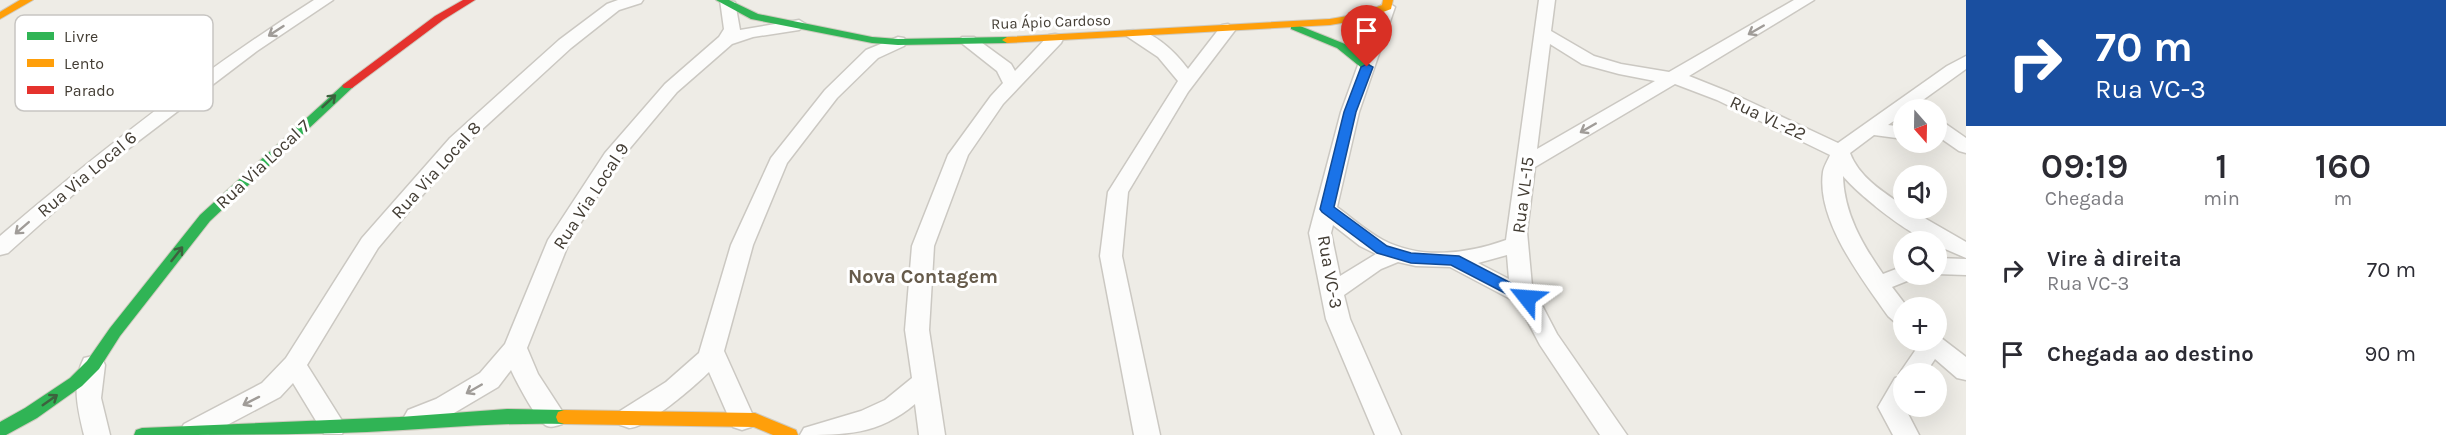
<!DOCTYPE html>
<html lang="pt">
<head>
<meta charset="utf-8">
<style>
	:root { --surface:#fff; --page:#f2f2f3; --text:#2b2b33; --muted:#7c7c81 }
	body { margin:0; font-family:Karla,sans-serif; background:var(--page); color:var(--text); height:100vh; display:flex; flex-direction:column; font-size:22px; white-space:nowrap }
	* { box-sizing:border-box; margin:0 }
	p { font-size:20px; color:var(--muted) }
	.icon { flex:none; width:33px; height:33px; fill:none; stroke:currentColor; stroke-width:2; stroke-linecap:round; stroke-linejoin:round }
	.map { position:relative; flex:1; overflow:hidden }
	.panel { display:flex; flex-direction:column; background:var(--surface); width:480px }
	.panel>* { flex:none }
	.top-card { background:#1a4fa0; color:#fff; overflow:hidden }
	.needle { width:39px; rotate:160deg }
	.buttons { position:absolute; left:1893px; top:99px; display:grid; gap:12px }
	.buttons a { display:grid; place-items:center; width:54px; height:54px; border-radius:50%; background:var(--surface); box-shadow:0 6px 24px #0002; font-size:30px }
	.pin { position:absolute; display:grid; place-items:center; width:51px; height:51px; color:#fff; margin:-62px -26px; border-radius:50% 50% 50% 0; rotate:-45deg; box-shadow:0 0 6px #0007 }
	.pin .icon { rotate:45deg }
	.me { position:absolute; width:66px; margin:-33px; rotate:298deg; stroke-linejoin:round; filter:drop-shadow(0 0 4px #0008) }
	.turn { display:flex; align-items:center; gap:21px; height:126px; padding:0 30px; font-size:27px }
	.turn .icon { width:78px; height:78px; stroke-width:2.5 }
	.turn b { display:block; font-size:42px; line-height:51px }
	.eta { display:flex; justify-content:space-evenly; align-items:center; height:102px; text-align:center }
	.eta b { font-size:36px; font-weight:600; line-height:42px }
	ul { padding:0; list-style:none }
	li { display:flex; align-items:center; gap:18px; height:84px; padding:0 30px }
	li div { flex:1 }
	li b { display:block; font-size:22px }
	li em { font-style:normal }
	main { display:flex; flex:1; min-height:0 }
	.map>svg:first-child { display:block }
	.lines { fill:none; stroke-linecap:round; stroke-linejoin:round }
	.street-casing { stroke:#cbc8c2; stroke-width:3 }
	.fast-casing { stroke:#cfcabf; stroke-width:2 }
	.slow-casing { stroke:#cfcabf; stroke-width:2 }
	.jam-casing { stroke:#cfcabf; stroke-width:2 }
	.street { fill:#fcfcfb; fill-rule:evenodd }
	.fast { fill:#30b455; fill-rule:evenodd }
	.slow { fill:#ff9f0a; fill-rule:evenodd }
	.jam { fill:#e5322d; fill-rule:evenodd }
	.oneway { stroke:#a09c98 }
	.oneway2 { stroke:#3d613e }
	.route { fill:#1a73e8; stroke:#114b97; stroke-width:1.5 }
	.labels { text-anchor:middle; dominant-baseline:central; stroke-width:6; stroke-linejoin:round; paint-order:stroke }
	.far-street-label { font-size:15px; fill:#433d34; stroke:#fff }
	.street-label { font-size:18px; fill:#433d34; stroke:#fff }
	.neighbourhood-label { font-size:20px; font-weight:bold; fill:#665b4b; stroke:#fff }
	.key { fill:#fff; stroke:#c7c5c2; stroke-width:1.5 }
	.key-label { font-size:16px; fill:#433d34 }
</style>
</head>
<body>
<main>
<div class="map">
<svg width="1966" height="435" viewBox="0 0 1966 435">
	<rect width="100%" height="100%" fill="#eeece6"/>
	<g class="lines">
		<defs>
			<g id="street">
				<path d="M314,0H333L257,51L103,168L8,253L0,255V236C100,151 203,70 314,0Z"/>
				<path d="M618,0H643L641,3L619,10L571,48L464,146L378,248L307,365L346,427L342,434H324L293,383L280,397L208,435H182L180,431L184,424L262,383L286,358L362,238L450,138L559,40L607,4Z"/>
				<path d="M720,0L735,2L740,30L799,20L807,25L799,30L753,37L732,44L677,92L620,160L570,240L527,348L538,374L566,417L562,424C556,426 549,429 544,424C535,417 516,381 511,370L498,387L454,413L417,427L408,424L404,417L408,410L436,399L480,373L505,344L548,240L605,153L665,84L719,37L724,29Z"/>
				<path d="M1539,0H1555L1551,31L1594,56L1621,64L1669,72L1794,0H1814L1689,76L1729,92L1838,143L1947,66L1966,56V69L1909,110H1904V114L1888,125L1904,127V139L1874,135L1850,153C1859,177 1883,192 1904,206V208H1907L1966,242V258L1936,245V242C1916,242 1857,193 1843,176C1844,213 1862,244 1883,274L1904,266V274H1915L1912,279L1892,287L1908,308H1904V325L1896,323L1888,316C1862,279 1816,220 1823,172C1824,166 1828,160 1830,155L1717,100L1675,84L1535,167L1527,232L1532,286L1557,334L1627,435H1600L1540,345L1518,303L1450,267L1416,266L1398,262L1381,269L1344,295L1350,319L1401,435H1375L1326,319L1309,233L1341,112L1379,7L1387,2L1395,7L1359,112L1337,207C1352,218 1366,231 1383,240C1421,260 1467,254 1506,240ZM1550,44L1582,64L1619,74L1655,81L1537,149ZM1333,225L1360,246L1376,254L1340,276L1331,233ZM1507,255L1509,279L1478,263Z"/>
				<path d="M1228,24L1236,29L1188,92L1128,192L1122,256L1160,435H1134L1100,256L1108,192L1178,81L1158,57L1125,35L1127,31C1150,26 1175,52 1188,69L1222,25Z"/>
				<path d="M1055,34L1061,35L1063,39L1061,43L1003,104L968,155L934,246L929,330L945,435H919L915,404C878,435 845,435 800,435L804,428L861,411L885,400L912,378L905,330L912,246L948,155L991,96L1003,83L997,71L959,41L962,37H974L1011,64L1015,71L1049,35Z"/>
				<path d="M898,37L904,38L907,42L904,46L878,58L837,98L787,163L753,245L724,351L755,420L751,427L742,430L733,427L709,372C696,385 647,428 629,428C629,428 621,425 620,425L616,418L620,411L666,382L699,353L731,245L771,158L825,90L866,50Z"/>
				<path d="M1936,120L1943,122L1966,138V153L1959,151L1936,135Z"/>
				<path d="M1936,258L1966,259V275L1936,274Z"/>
				<path d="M1936,334L1966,357V380L1957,378L1935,359L1925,374H1904V406L1919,435H1893L1878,407L1895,378L1900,377L1899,374L1919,345L1916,340H1936Z"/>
				<path d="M93,356L102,358L105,365L101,398L110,435H84C78,410 71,383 84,358Z"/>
			</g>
			<g id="fast">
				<path d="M716,0H729L758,14L872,37L898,39L1007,37L1012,40L1007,43L898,45L872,43L751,19Z"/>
				<path d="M1295,24L1345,44L1373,67L1367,70L1363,69L1337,48L1291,29V25Z"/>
				<path d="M348,83L354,86L352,88L210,221L120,336L99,369L82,386L37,418L6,435H0V422L25,408L70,378L87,361L110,328L200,215L344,84Z"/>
				<path d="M507,409L564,410L570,412L572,417L570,422L564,424C498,422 433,429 367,432C289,435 212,435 134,435L136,430L142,428L400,417Z"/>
			</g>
			<g id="slow">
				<path d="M20,0H33L0,19V12Z"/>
				<path d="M1383,0H1393L1391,9L1365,19L1330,25L1007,43L1002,40L1007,37L1330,19L1359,14L1382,5Z"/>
				<path d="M564,410L755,413L796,430L798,435H773L754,427L564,424L558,422L556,417L558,412Z"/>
			</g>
			<path id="jam" d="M463,0H475L443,20L352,88H344L342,86L344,84L435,16Z"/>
		</defs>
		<!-- street casing -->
		<use href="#street" class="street-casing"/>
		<!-- fast casing -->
		<use href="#fast" class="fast-casing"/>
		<!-- slow casing -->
		<use href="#slow" class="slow-casing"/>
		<!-- jam casing -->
		<use href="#jam" class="jam-casing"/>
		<!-- street -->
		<use href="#street" class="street"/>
		<!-- fast -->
		<use href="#fast" class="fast"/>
		<!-- slow -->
		<use href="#slow" class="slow"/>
		<!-- jam -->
		<use href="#jam" class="jam"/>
	</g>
	<!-- one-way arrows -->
	<defs><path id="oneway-shaft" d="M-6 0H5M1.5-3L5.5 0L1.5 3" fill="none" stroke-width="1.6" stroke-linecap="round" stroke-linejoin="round" transform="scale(1.5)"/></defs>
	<g class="oneway">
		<use href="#oneway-shaft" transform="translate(1756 30) rotate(150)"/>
		<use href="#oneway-shaft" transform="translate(276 31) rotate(147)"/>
		<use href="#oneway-shaft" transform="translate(1588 128) rotate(150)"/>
		<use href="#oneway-shaft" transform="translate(22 228) rotate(139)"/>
		<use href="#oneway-shaft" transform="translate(474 389) rotate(150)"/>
		<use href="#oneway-shaft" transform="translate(251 401) rotate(153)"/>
	</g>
	<g class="oneway2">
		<use href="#oneway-shaft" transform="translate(329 101) rotate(-43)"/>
		<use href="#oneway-shaft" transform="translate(177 254) rotate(-52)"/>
		<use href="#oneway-shaft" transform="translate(50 400) rotate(-35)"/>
	</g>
	<!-- route -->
	<path class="route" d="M1367,64L1373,67L1356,112L1334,207L1387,246L1411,253L1459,256L1532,294L1534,298L1532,302H1522L1451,265L1411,263L1377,253L1322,212L1320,209L1344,112L1361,67Z"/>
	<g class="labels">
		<!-- far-street labels -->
		<g class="far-street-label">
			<text transform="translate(1051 22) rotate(-2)">Rua Ápio Cardoso</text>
		</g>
		<!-- street labels -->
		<g class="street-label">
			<text transform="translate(1768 118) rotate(25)">Rua VL-22</text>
			<text transform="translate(263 164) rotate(-43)">Rua Via Local 7</text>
			<text transform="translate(436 170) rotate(-48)">Rua Via Local 8</text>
			<text transform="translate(87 174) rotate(-40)">Rua Via Local 6</text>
			<text transform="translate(1523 195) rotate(-83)">Rua VL-15</text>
			<text transform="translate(591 196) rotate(-57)">Rua Via Local 9</text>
			<text transform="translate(1330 272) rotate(80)">Rua VC-3</text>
		</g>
		<!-- neighbourhood labels -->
		<g class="neighbourhood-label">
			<text x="923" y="276">Nova Contagem</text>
		</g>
	</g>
	<!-- legend -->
	<rect x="15" y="15" width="198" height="96" rx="9" class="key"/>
	<rect x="27" y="32" width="27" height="8" fill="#30b455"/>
	<rect x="27" y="59" width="27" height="8" fill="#ff9f0a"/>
	<rect x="27" y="86" width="27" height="8" fill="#e5322d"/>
	<g class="key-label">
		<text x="64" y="42">Livre</text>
		<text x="64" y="69">Lento</text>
		<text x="64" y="96">Parado</text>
	</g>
</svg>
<div class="buttons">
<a><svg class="needle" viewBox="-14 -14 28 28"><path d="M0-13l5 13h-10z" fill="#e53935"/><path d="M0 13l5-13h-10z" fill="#7c7c81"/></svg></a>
<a><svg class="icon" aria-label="sound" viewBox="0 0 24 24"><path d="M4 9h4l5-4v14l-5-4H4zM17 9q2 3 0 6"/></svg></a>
<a><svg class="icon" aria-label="search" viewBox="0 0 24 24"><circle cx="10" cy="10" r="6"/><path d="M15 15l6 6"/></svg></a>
<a>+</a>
<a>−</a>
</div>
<div class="pin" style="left:1367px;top:67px;background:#d93025"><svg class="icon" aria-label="arrive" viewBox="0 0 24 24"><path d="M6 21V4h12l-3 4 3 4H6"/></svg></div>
<svg class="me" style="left:1527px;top:298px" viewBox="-20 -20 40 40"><path d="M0-17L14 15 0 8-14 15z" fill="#1a73e8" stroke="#fff" stroke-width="4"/></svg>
</div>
<section class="panel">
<div class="top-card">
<div class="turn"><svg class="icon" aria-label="right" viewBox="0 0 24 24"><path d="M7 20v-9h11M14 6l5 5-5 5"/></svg><div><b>70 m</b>Rua VC-3</div></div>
</div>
<div class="eta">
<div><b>09:19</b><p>Chegada</p></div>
<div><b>1</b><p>min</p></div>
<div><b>160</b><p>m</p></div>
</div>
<ul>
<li><svg class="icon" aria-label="right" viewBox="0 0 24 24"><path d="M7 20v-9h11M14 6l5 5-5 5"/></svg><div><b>Vire à direita</b><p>Rua VC-3</p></div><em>70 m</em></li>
<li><svg class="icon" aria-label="arrive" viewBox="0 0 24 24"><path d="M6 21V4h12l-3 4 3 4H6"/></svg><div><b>Chegada ao destino</b></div><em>90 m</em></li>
</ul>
</section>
</main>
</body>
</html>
